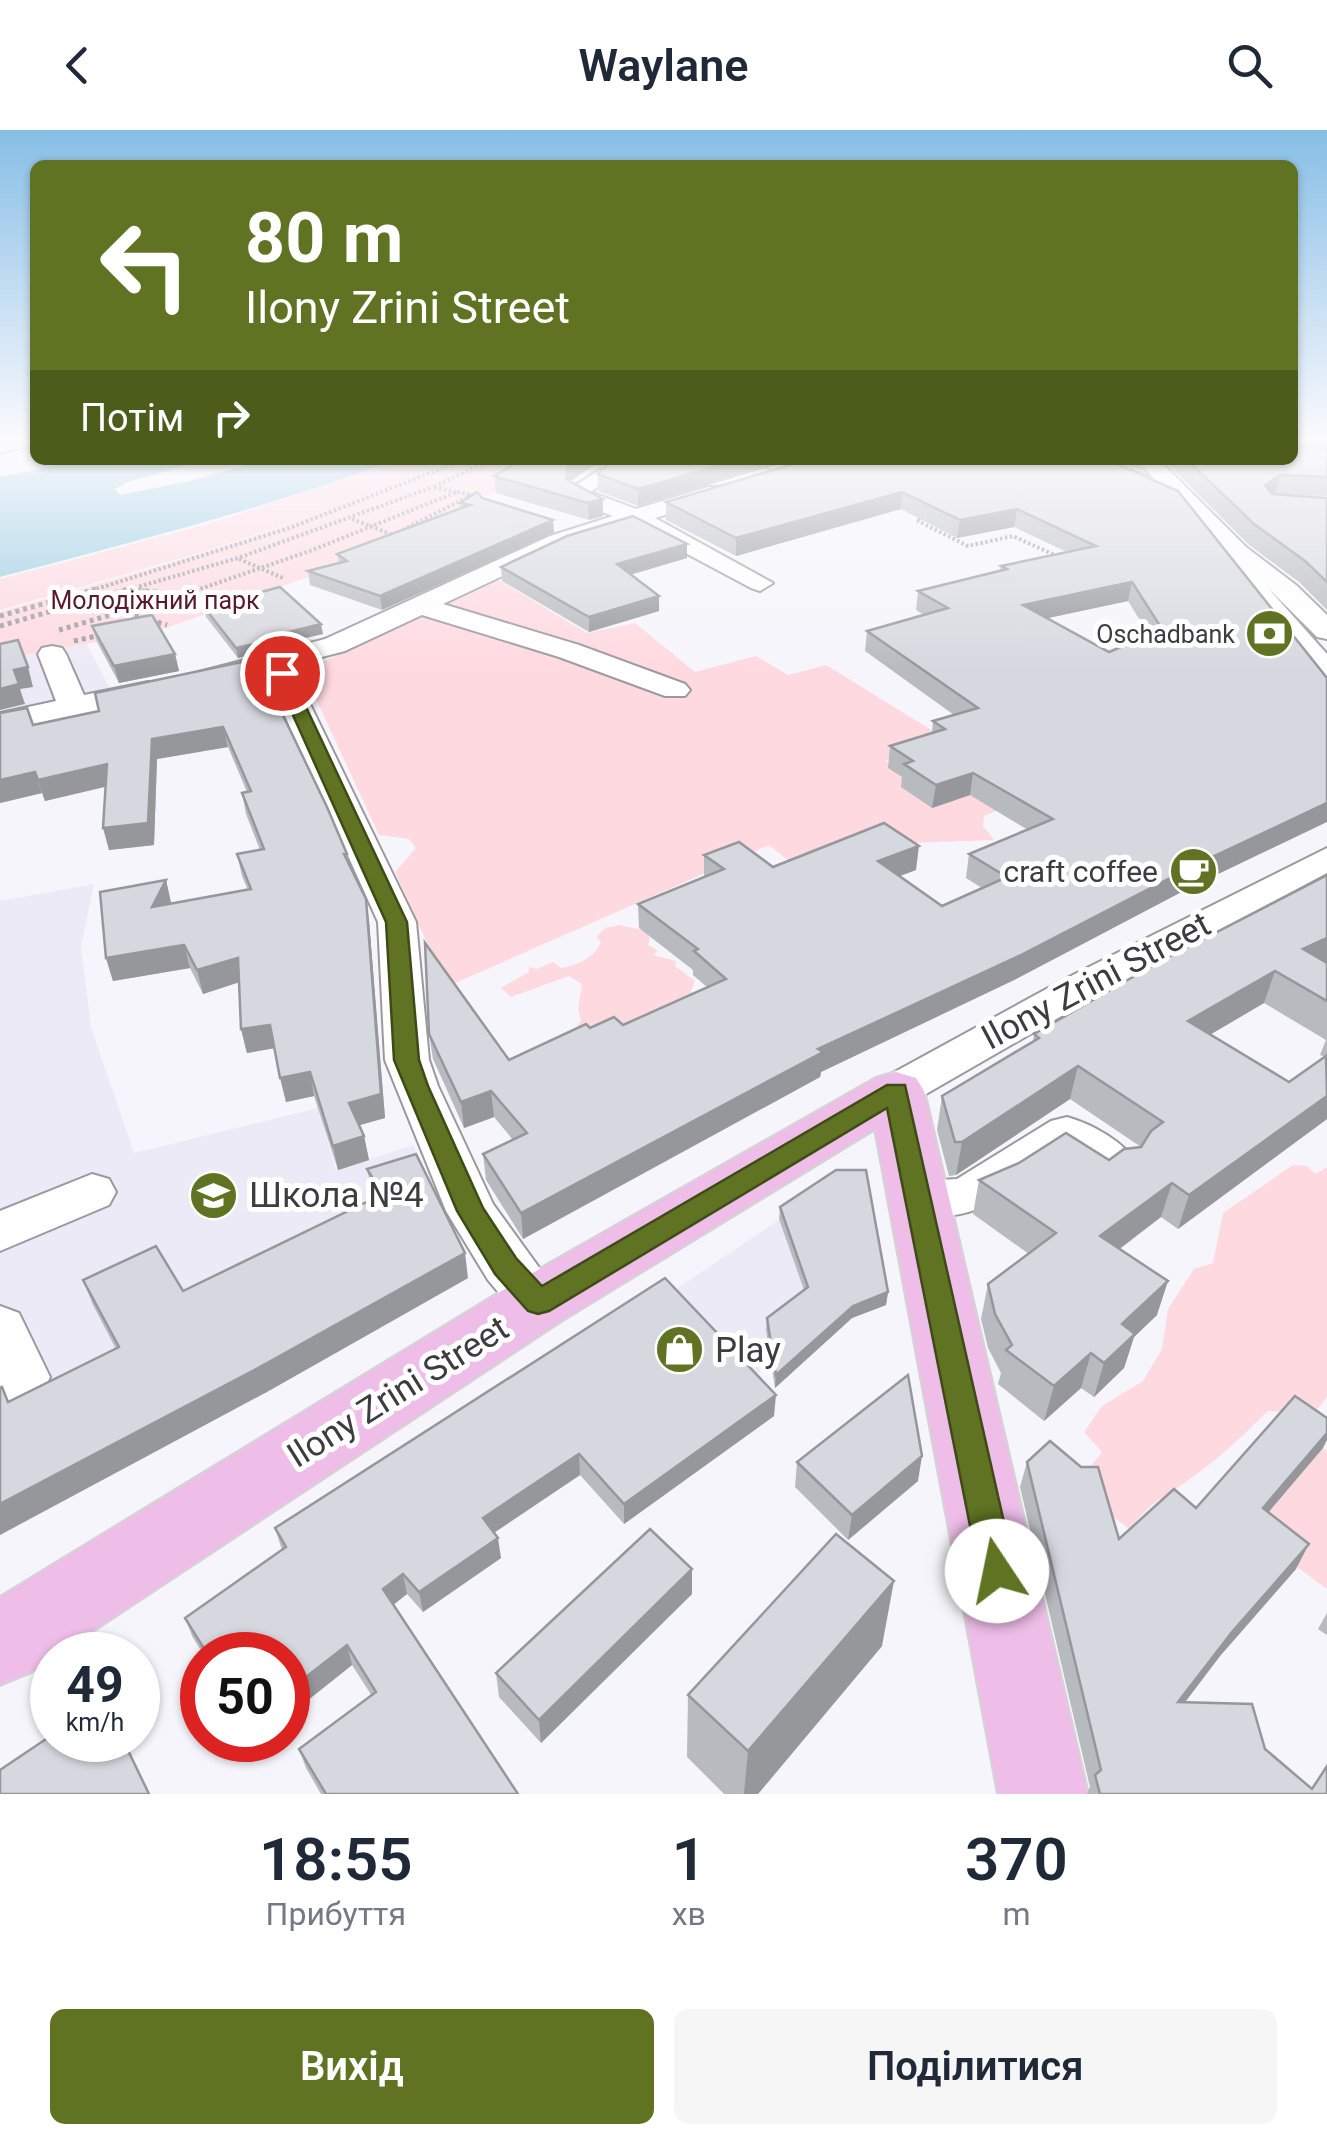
<!DOCTYPE html>
<html lang="uk">
<head>
<meta charset="utf-8">
<style>
	:root { --surface:#fff; --page:#f6f6f7; --text:#1f2937; --muted:#747a83; --accent:#5f7322 }
	body { margin:0; font-family:Roboto,sans-serif; background:var(--page); color:var(--text); height:100vh; display:flex; flex-direction:column; font-size:38px; white-space:nowrap }
	* { box-sizing:border-box; margin:0 }
	p { font-size:32px; color:var(--muted) }
	.icon { flex:none; width:55px; height:55px; fill:none; stroke:currentColor; stroke-width:2; stroke-linecap:round; stroke-linejoin:round }
	.map { position:relative; height:1664px; overflow:hidden }
	.drawer { display:flex; flex-direction:column; background:var(--surface); flex:1 }
	.drawer>* { flex:none }
	.banner { position:absolute; left:30px; top:30px; width:1268px; height:305px; border-radius:15px; box-shadow:0 2px 8px #0004; background:#5f7322; color:#fff; overflow:hidden }
	.speed { position:absolute; left:30px; top:1502px; display:flex; gap:20px; font-size:50px; font-weight:700; text-align:center }
	.speed>* { display:grid; place-content:center; width:130px; height:130px; border-radius:50%; background:var(--surface); box-shadow:0 2px 8px #0004; line-height:1 }
	.speed small { font-size:25px; font-weight:400 }
	.speed .limit { border:15px solid #d22; background:#fff; color:#111 }
	.pin { position:absolute; display:grid; place-items:center; width:85px; height:85px; color:#fff; margin:-42px; border:5px solid #fff; border-radius:50%; box-shadow:0 2px 10px #0007 }
	.me { position:absolute; width:110px; margin:-55px; rotate:349deg; stroke-linejoin:round; filter:drop-shadow(0 0 8px #0008) }
	.turn { display:flex; align-items:center; gap:35px; height:210px; padding:0 50px; font-size:45px }
	.turn .icon { width:130px; height:130px; stroke-width:2.5 }
	.turn b { display:block; font-size:70px; line-height:85px }
	.then { display:flex; align-items:center; height:95px; padding:0 50px; background:#0003; gap:20px; font-size:38px }
	.eta { display:flex; justify-content:space-evenly; align-items:center; height:170px; text-align:center }
	.eta b { font-size:60px; font-weight:600; line-height:70px }
	.cta { display:flex; gap:20px; margin-top:auto; padding:20px 50px }
	.cta a { flex:1; height:115px; border-radius:15px; background:var(--accent); color:#fff; font-size:40px; font-weight:600; line-height:115px; text-align:center }
	.cta a+a { background:var(--page); color:var(--text) }
	header { display:flex; justify-content:space-between; align-items:center; height:130px; padding:0 50px; background:var(--surface); font-size:45px; font-weight:600 }
	.map>svg:first-child { display:block }
	.built { fill:#edeaf7 }
	.green { fill:#ffd9e0 }
	.water { fill:#96cce2 }
	.lines { fill:none; stroke-linecap:round; stroke-linejoin:round }
	.minor-casing { stroke:#9b999f; stroke-width:4 }
	.major-casing { stroke:#d4d4d5; stroke-width:4 }
	.path-far1 { stroke:#9c9b9f; stroke-width:4; stroke-dasharray:2.5 2.5; stroke-linecap:butt }
	.path { stroke:#9c9b9f; stroke-width:5; stroke-dasharray:4 4; stroke-linecap:butt }
	.minor { fill:#fff; fill-rule:evenodd }
	.major { fill:#eebee9; fill-rule:evenodd }
	.wall { fill:#b7babf; fill-rule:evenodd }
	.shaded-wall { fill:#95979b }
	.building { fill:#d5d8de; stroke:#95979b; stroke-width:2.5; fill-rule:evenodd }
	.route { fill:#5f7322; stroke:#3e4b16; stroke-width:2.5 }
	.labels { text-anchor:middle; dominant-baseline:central; stroke-width:10; stroke-linejoin:round; paint-order:stroke }
	.far-park-label { font-size:25px; fill:#581a2d; stroke:#fff }
	.far-poi-label { font-size:25px; fill:#3d3c3f; stroke:#fff; text-anchor:end }
	.poi-label { font-size:30px; fill:#3d3c3f; stroke:#fff; text-anchor:end }
	.near-street-label { font-size:35px; fill:#3d3c3f; stroke:#fff }
	.near-poi-label { font-size:35px; fill:#3d3c3f; stroke:#fff; text-anchor:start }
</style>
</head>
<body>
<header><svg class="icon" aria-label="back" viewBox="0 0 24 24"><path d="M15 5l-7 7 7 7"/></svg>Waylane<svg class="icon" aria-label="search" viewBox="0 0 24 24"><circle cx="10" cy="10" r="6"/><path d="M15 15l6 6"/></svg></header>
<div class="map">
<svg width="1327" height="1664" viewBox="0 0 1327 1664">
	<rect width="100%" height="100%" fill="#f6f5fb"/>
	<!-- built -->
	<g class="built">
		<path d="M87,514L110,559L0,583V530Z"/>
		<path d="M94,754L81,816L91,897L134,1023L318,978L336,1040L414,1015L420,1048L407,1182L0,1405V771Z"/>
		<path d="M835,1052H865L886,1175L851,1188L790,1244L776,1231L702,1280L624,1194Z"/>
	</g>
	<!-- green -->
	<g class="green">
		<path d="M402,330H451L407,351L456,330H554L395,415L226,477L160,500L0,530V482L208,422L337,378L206,421L0,480V449L215,392Z"/>
		<path d="M499,450L587,503L635,493L695,542L756,526L788,545L826,535L946,609L885,631L976,663L1003,678L984,686L983,696L994,710L910,713L799,739L769,715L428,865L427,813L395,742L416,718L409,709L379,705L303,541Z"/>
		<path d="M619,795L643,800L650,807L648,815L658,821L653,825L676,831L675,836L695,851L691,861L697,868L747,882L571,903L581,891L578,878L582,854L569,846L511,867L501,858L529,842V837L537,839L553,832L561,838C578,835 594,828 601,812L596,807L605,798Z"/>
		<path d="M1293,1035L1306,1036L1316,1044L1327,1037V1267L1314,1283L1268,1281C1243,1306 1218,1329 1190,1349C1161,1370 1154,1368 1130,1399L1109,1384L1086,1342L1102,1322L1084,1302L1102,1276L1143,1251L1162,1219L1168,1179L1194,1139L1213,1133L1223,1083Z"/>
		<path d="M1323,1318L1327,1321V1459L1251,1403Z"/>
	</g>
	<!-- water -->
	<path class="water" d="M82,330H205L128,352L115,359L120,365L190,351L265,330H396C267,378 133,412 0,447V347Z"/>
	<g class="lines">
		<defs>
			<g id="minor">
				<path d="M13,308H35V315L0,323V311Z"/>
				<path d="M751,330H780L801,341L790,347Z"/>
				<path d="M1077,330H1105L1154,349L1137,330H1159L1246,417L1296,455L1327,485V509L1317,507L1268,458L1327,524V551L1317,548L1247,465L1226,425L1177,375Z"/>
				<path d="M601,339L612,345L591,362L636,379L708,357H724L727,362L724,367L655,388L773,453L760,461L751,458L633,395L566,416L443,474L579,515L685,554L690,560L685,566H665L559,527L422,485L345,521L291,535L416,792L429,930L438,956L493,1074L564,1172L557,1187L538,1193L519,1187L488,1150L446,1081L385,930L378,792L265,542L209,557L199,554L194,548L199,542L325,509L550,406L613,386L573,371L568,360Z"/>
				<path d="M52,516L62,518L66,524L84,565L148,552L158,555L163,561L158,567L148,570L0,601V583L56,571L38,524L42,518Z"/>
				<path d="M1327,718V743L1091,869L912,972L896,976L880,972L874,961L880,950L1061,851Z"/>
				<path d="M1067,987C1092,994 1125,1012 1138,1035L1131,1047C1103,1055 1089,1041 1066,1026C1016,1059 968,1101 904,1082L896,1069L904,1056L921,1051L957,1049L1051,991Z"/>
				<path d="M92,1044L109,1049L116,1062L109,1075L0,1121V1081Z"/>
				<path d="M0,1176L19,1183L50,1247L42,1264L0,1282Z"/>
			</g>
			<path id="major" d="M896,942L916,948L924,961L1088,1664H998L875,999L561,1191L29,1543L0,1555V1467L515,1153L876,948Z"/>
		</defs>
		<!-- minor casing -->
		<use href="#minor" class="minor-casing"/>
		<!-- major casing -->
		<use href="#major" class="major-casing"/>
		<!-- path-far1 -->
		<g class="path-far1">
			<path d="M352,389L393,405L472,365L457,362"/>
			<path d="M920,389L916,390L968,416L1013,406L1059,427"/>
			<path d="M239,429L283,448"/>
			<path d="M137,460L155,462"/>
			<path d="M87,462L292,397L463,330"/>
			<path d="M120,462L238,428L433,357"/>
			<path d="M191,462L310,421L457,362L433,357L491,330"/>
		</g>
		<!-- path -->
		<g class="path">
			<path d="M137,460L185,465"/>
			<path d="M127,483L167,495"/>
			<path d="M0,486L96,459"/>
			<path d="M0,496L128,459"/>
			<path d="M59,500L199,459"/>
			<path d="M74,511L101,505"/>
		</g>
		<!-- minor -->
		<use href="#minor" class="minor"/>
		<!-- major -->
		<use href="#major" class="major"/>
	</g>
	<!-- wall -->
	<g class="wall">
		<path d="M1292,308H1327V366L1279,364L1327,368V480L1299,452L1248,414L1164,330H1292Z"/>
		<path d="M521,330H792L638,376L598,361V344L606,336H593L570,351L603,386L589,390L496,363L494,346Z"/>
		<path d="M807,330L1178,361L1189,758L1014,850L821,942L820,947L523,1109L486,1050L483,1024L513,1010L494,987L464,998L433,929L429,904L509,930L590,898L623,895L707,857L693,845V840L639,798L638,774L704,747V725L773,737L916,740L899,746L942,776L982,758L966,748L969,724L1028,700L970,665L932,678L901,657L902,647L888,638L890,616L932,603L933,591L954,585L865,521L867,501L924,485L916,480L918,461L1000,441L1001,436L1067,422L1014,397L957,408L901,379L736,426L666,390V372ZM1128,471L1149,505L1109,522L1048,488Z"/>
		<path d="M1115,330H1143L1141,340Z"/>
		<path d="M482,368L553,390L554,403L382,480L310,455L308,441L339,433L337,424L460,378V373Z"/>
		<path d="M687,414V428L631,445L659,481L589,502L502,451L501,437Z"/>
		<path d="M204,477L323,504L269,516L270,521L238,528L206,487Z"/>
		<path d="M92,496L175,524L179,541L119,553L97,512Z"/>
		<path d="M256,529L347,724L349,736L369,791L385,988L359,995L364,1006L369,1030L338,1040L314,966L286,972L275,918L247,923L241,899L239,852L203,864L190,838L113,851L106,828L166,750L171,773L248,760L242,746L237,724L260,720L246,684L242,663L247,662L228,617L157,629L154,715L109,720L105,657L45,671L42,663L0,673L33,595L99,581Z"/>
		<path d="M1327,745V989L1178,1099L1161,1087L1120,1119L1157,1185L1134,1207L1124,1238L1094,1267L1081,1258L1044,1291L998,1254L1001,1243L988,1218L981,1189L988,1154L1029,1124L973,1084L979,1050L1109,1030L1141,1017L1070,969L956,1045L949,1046L937,1000L942,966L1033,912L1034,904ZM1264,873L1326,910L1320,925L1325,927L1289,952L1211,904Z"/>
		<path d="M367,1039L468,1148L265,1263L9,1272L116,1219L93,1175L83,1150L183,1161L374,1068L372,1064Z"/>
		<path d="M780,1077L888,1162L886,1175L852,1188L775,1258L766,1200L767,1188L804,1160L779,1089Z"/>
		<path d="M665,1148L774,1286L624,1394L580,1345L494,1403L501,1428L423,1482L407,1464L393,1475L518,1664H321L306,1638L299,1619L372,1566L352,1535L288,1586V1525H204L193,1508L185,1488L282,1420L275,1398Z"/>
		<path d="M1323,1318L1268,1382L1296,1439L1220,1526L1185,1572L1265,1619L1312,1659L1327,1664H1087L1090,1657L1020,1357L1027,1332L1119,1409L1196,1378Z"/>
		<path d="M797,1332L918,1351L848,1410L795,1357Z"/>
		<path d="M692,1439V1464L541,1613L499,1567L496,1543Z"/>
		<path d="M1327,1483V1505L1318,1499Z"/>
		<path d="M882,1516L758,1664H724L687,1627L688,1565Z"/>
	</g>
	<!-- shaded-wall -->
	<g class="shaded-wall">
		<path d="M577,330H593V336L569,352L566,349L568,335Z"/>
		<path d="M737,330H792L638,376V359Z"/>
		<path d="M1280,345L1275,364L1260,374L1265,355Z"/>
		<path d="M902,362L901,379L736,426V408Z"/>
		<path d="M603,369V386L589,390L588,373Z"/>
		<path d="M1017,379L1014,397L957,408L960,390Z"/>
		<path d="M553,390L554,403L382,480L380,466Z"/>
		<path d="M687,414V428L617,448V434Z"/>
		<path d="M1132,452L1128,471L1020,494L1023,475Z"/>
		<path d="M659,466V481L589,502V487Z"/>
		<path d="M321,494L323,504L269,516L270,521L238,528L236,518L265,508Z"/>
		<path d="M175,524L179,541L119,553L114,536Z"/>
		<path d="M28,537L33,557L20,559L25,574L0,580V559L14,540Z"/>
		<path d="M223,597L228,617L157,629L154,715L109,720L103,698L152,609Z"/>
		<path d="M107,634L112,655L45,671L38,650Z"/>
		<path d="M35,642L42,663L0,673V650Z"/>
		<path d="M973,643L970,665L932,678L936,655Z"/>
		<path d="M1327,673V692L1189,758L1014,850L821,942L820,947L523,1109L521,1083L818,919L1195,735Z"/>
		<path d="M919,716L916,740L876,755L878,731Z"/>
		<path d="M166,750L171,773L158,799L152,777Z"/>
		<path d="M366,769L369,791L385,988L353,997L349,973Z"/>
		<path d="M1327,808V835L1303,819Z"/>
		<path d="M184,815L190,838L113,851L106,828Z"/>
		<path d="M238,828L243,851L203,864L197,840Z"/>
		<path d="M1275,841L1264,873L1179,923L1188,891Z"/>
		<path d="M270,895L275,918L247,923L241,899Z"/>
		<path d="M1078,936L1070,969L956,1045L962,1012Z"/>
		<path d="M310,942L314,966L286,972L280,948Z"/>
		<path d="M491,961L494,987L464,998L461,972Z"/>
		<path d="M1327,966V989L1178,1099L1189,1065Z"/>
		<path d="M364,1006L369,1030L338,1040L333,1016Z"/>
		<path d="M1172,1053L1161,1087L1091,1140L1100,1106Z"/>
		<path d="M465,1123L468,1148L265,1263L0,1405V1374Z"/>
		<path d="M1168,1151L1157,1185L1134,1207L1124,1238L1094,1267L1104,1233L1122,1194Z"/>
		<path d="M888,1162L886,1175L852,1188L775,1258L776,1245L853,1176Z"/>
		<path d="M1091,1223L1081,1258L1044,1291L1054,1256Z"/>
		<path d="M776,1265L774,1286L624,1394V1374Z"/>
		<path d="M1327,1303V1310L1323,1318L1251,1403L1263,1378Z"/>
		<path d="M579,1324L580,1345L486,1408L483,1388Z"/>
		<path d="M922,1326L918,1351L848,1410L852,1385Z"/>
		<path d="M498,1408L501,1428L423,1482L419,1462Z"/>
		<path d="M1309,1414L1296,1439L1220,1526L1167,1596L1178,1572L1232,1502Z"/>
		<path d="M692,1439V1464L541,1613L539,1590Z"/>
		<path d="M403,1444L407,1464L388,1479L383,1459Z"/>
		<path d="M894,1451L882,1516L758,1664H744L748,1621Z"/>
		<path d="M347,1515L352,1535L288,1586V1561Z"/>
	</g>
	<!-- building -->
	<g class="building">
		<path d="M1292,316L1327,319V347L1280,345L1265,355L1272,364L1327,368V452L1305,431L1254,394L1187,330H1292Z"/>
		<path d="M521,330H577L568,335L566,349L603,369L588,373L494,346Z"/>
		<path d="M612,330H737L638,359L598,344Z"/>
		<path d="M807,330H1108L1178,361L1327,548V673L1195,735L1019,826L818,919L823,922L521,1083L483,1024L527,1003L491,961L461,972L429,904L425,813L509,930L586,894L590,898L614,887L623,895L726,849L694,821L698,819L638,774L724,739L704,725L739,712L773,737L884,693L919,716L878,731L942,776L1007,747L969,724L1053,689L973,643L936,655L904,634L913,631L890,616L945,599L933,591L978,578L867,501L948,478L918,461L1007,439L1001,436L1096,416L1017,379L960,390L902,362L736,408L666,372ZM1132,452L1162,499L1109,522L1023,475Z"/>
		<path d="M477,362L482,368L553,390L380,466L308,441L347,431L337,424L470,375L460,373Z"/>
		<path d="M633,386L687,414L617,434L659,466L589,487L501,437L567,406Z"/>
		<path d="M280,457L321,494L265,508L268,511L236,518L204,477Z"/>
		<path d="M152,485L175,524L114,536L92,496Z"/>
		<path d="M18,510L28,537L14,540L19,554L0,559V514Z"/>
		<path d="M256,529L327,677L347,724H344L366,769L381,964L349,973L364,1006L333,1016L310,942L280,948L270,895L241,899L238,828L197,840L184,815L106,828L100,762L166,750L152,777L251,759L237,724L264,719L242,663L251,661L223,597L152,609L148,693L103,698L107,634L38,650L35,642L0,650V583L27,578L33,595L99,581L95,563Z"/>
		<path d="M1327,745V808L1303,819L1327,833V871L1275,841L1188,891L1289,952L1326,926L1327,966L1189,1065L1172,1053L1100,1106L1168,1151L1122,1194L1135,1204L1104,1233L1091,1223L1054,1256L1006,1220L1012,1215L995,1184L988,1154L1056,1103L979,1050L1019,1033L1066,1003L1109,1030L1124,1019L1141,1017L1151,1001L1163,992L1078,936L962,1012H955L942,966L1039,908L1034,904L1157,833Z"/>
		<path d="M416,1024L465,1123L258,1238L0,1374V1258L2,1257L8,1272L119,1217L83,1150L156,1116L183,1161L383,1064L367,1039Z"/>
		<path d="M836,1040H866L888,1162L853,1176L776,1245L767,1188L808,1157L780,1077Z"/>
		<path d="M665,1148L776,1265L624,1374L579,1324L483,1388L498,1408L419,1462L403,1444L383,1459L518,1664H326L299,1619L376,1562L347,1515L288,1561V1525H208L185,1488L286,1417L275,1398Z"/>
		<path d="M908,1245L922,1326L852,1385L797,1332Z"/>
		<path d="M1295,1266L1327,1288V1303L1263,1378L1309,1414L1232,1502L1178,1572L1252,1574L1265,1619L1312,1659L1327,1636V1664H1100L1095,1645L1101,1640L1027,1332L1050,1311L1081,1337H1098L1119,1409L1174,1359L1196,1378Z"/>
		<path d="M650,1399L692,1439L539,1590L496,1543Z"/>
		<path d="M836,1404L894,1451L748,1621L688,1565Z"/>
		<path d="M52,1605V1610H123L149,1664H0V1640Z"/>
	</g>
	<!-- sky -->
	<linearGradient id="sky" x2="0" y2="1"><stop stop-color="#87bee6"/><stop offset="0.57" stop-color="#fbfafd"/><stop offset="1" stop-color="#fbfafd" stop-opacity="0"/></linearGradient>
	<rect width="1327" height="541" fill="url(#sky)"/>
	<!-- route -->
	<path class="route" d="M276,539L290,543L407,792L419,930L428,956L483,1078L516,1128L542,1156L887,955H905L1015,1441L1010,1453L997,1458L984,1453L979,1441L887,978L549,1181L538,1184L528,1181L495,1144L457,1081L394,930L386,792L274,543Z"/>
	<!-- icons -->
	<defs>
		<symbol id="bank-disc" viewBox="-11 -11 22 22"><circle r="9.5" fill="#5f7322" stroke="#fff"/><path d="M-6-4H6V4H-6ZM0-2.3a2.3 2.3 0 1 0 0 4.6a2.3 2.3 0 1 0 0-4.6Z" fill="#fff"/></symbol>
		<symbol id="cafe-disc" viewBox="-11 -11 22 22"><circle r="9.5" fill="#5f7322" stroke="#fff"/><path d="M-5.5-4.5H6V0H3Q3 3.5 0 3.5H-2.5Q-5.5 3.5-5.5 0ZM3-3.2v2h1.7v-2ZM-6 4.5H4V6H-6Z" fill="#fff"/></symbol>
		<symbol id="school-disc" viewBox="-11 -11 22 22"><circle r="9.5" fill="#5f7322" stroke="#fff"/><path d="M0-5L7-2L0 1L-7-2ZM-4 1L0 2.5L4 1V4Q0 6-4 4Z" fill="#fff"/></symbol>
		<symbol id="shop-disc" viewBox="-11 -11 22 22"><circle r="9.5" fill="#5f7322" stroke="#fff"/><path d="M-5-2.5h2.3a2.7 3.5 0 0 1 5.4 0H5L5.5 6h-11ZM-1.5-2.5h3a1.5 2.3 0 0 0-3 0Z" fill="#fff"/></symbol>
	</defs>
	<g fill-rule="evenodd">
		<use href="#bank-disc" x="1242" y="476" width="55" height="55"/>
		<use href="#cafe-disc" x="1166" y="714" width="55" height="55"/>
		<use href="#school-disc" x="186" y="1038" width="55" height="55"/>
		<use href="#shop-disc" x="652" y="1192" width="55" height="55"/>
	</g>
	<g class="labels">
		<!-- far-park labels -->
		<g class="far-park-label">
			<text x="155" y="470">Молодіжний парк</text>
		</g>
		<!-- far-poi labels -->
		<g class="far-poi-label">
			<text x="1235" y="504">Oschadbank</text>
		</g>
		<!-- poi labels -->
		<g class="poi-label">
			<text x="1158" y="741">craft coffee</text>
		</g>
		<!-- near-street labels -->
		<g class="near-street-label">
			<text transform="translate(1096 851) rotate(-28)">Ilony Zrini Street</text>
			<text transform="translate(398 1262) rotate(-32)">Ilony Zrini Street</text>
		</g>
		<!-- near-poi labels -->
		<g class="near-poi-label">
			<text x="249" y="1065">Школа №4</text>
			<text x="715" y="1220">Play</text>
		</g>
	</g>
</svg>
<div class="speed"><div>49<small>km/h</small></div><div class="limit">50</div></div>
<div class="pin" style="left:282px;top:543px;background:#d93025"><svg class="icon" aria-label="arrive" viewBox="0 0 24 24"><path d="M6 21V4h12l-3 4 3 4H6"/></svg></div>
<svg class="me" style="left:997px;top:1441px" viewBox="-20 -20 40 40"><circle r="19" fill="#fff"/><path d="M0-13L10 11 0 6-10 11z" fill="#5f7322"/></svg>
<div class="banner">
<div class="turn"><svg class="icon" aria-label="left" viewBox="0 0 24 24"><path d="M17 20v-9H6M10 6l-5 5 5 5"/></svg><div><b>80 m</b>Ilony Zrini Street</div></div>
<div class="then">Потім<svg class="icon" aria-label="right" viewBox="0 0 24 24"><path d="M7 20v-9h11M14 6l5 5-5 5"/></svg></div>
</div>
</div>
<section class="drawer">
<div class="eta">
<div><b>18:55</b><p>Прибуття</p></div>
<div><b>1</b><p>хв</p></div>
<div><b>370</b><p>m</p></div>
</div>
<div class="cta"><a>Вихід</a><a>Поділитися</a></div>
</section>
</body>
</html>
